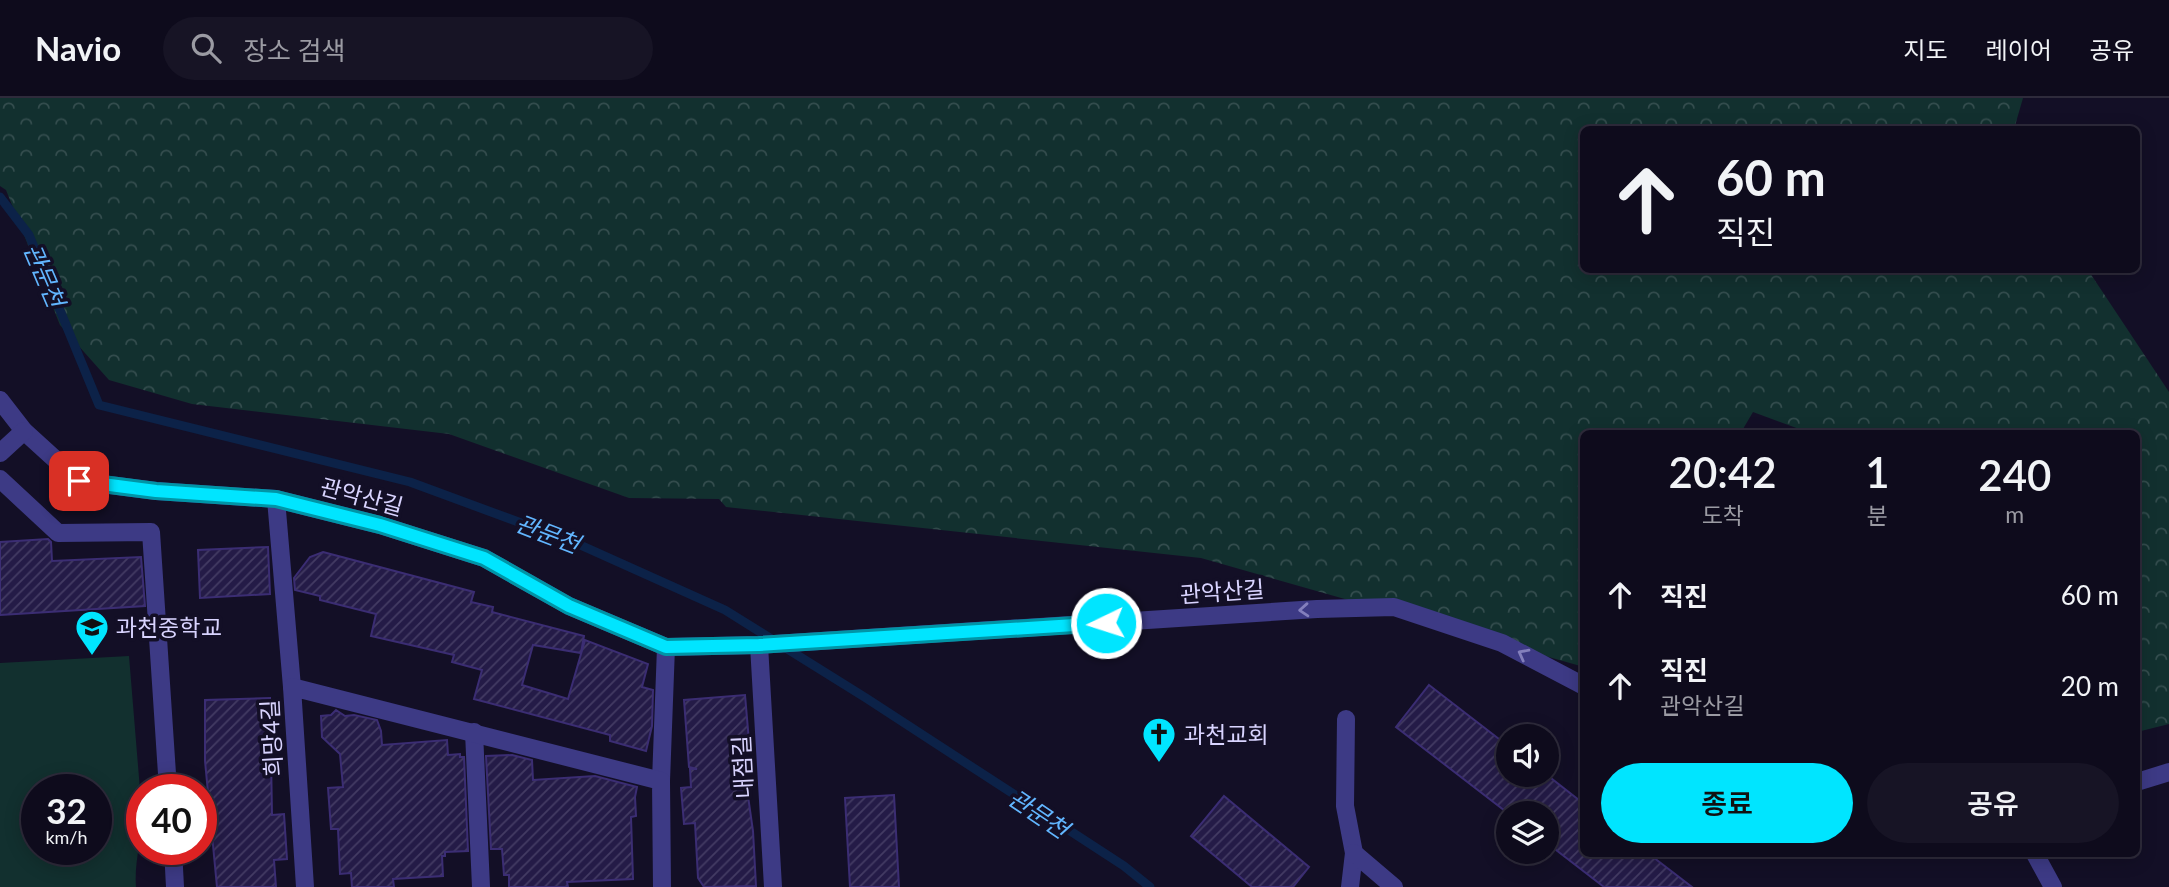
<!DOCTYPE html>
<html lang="ko">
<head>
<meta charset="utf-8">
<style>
	:root { --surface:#0e0b1c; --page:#171425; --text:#f1f3f6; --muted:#9b9ba3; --line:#2e2b3b; --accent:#00e5ff }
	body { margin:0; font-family:Lato,"Noto Sans KR",sans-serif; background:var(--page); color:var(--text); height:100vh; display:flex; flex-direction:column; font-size:26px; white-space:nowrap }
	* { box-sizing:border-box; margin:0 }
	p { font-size:23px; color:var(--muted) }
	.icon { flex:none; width:38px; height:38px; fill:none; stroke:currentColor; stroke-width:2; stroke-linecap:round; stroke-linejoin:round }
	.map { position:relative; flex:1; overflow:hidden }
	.side { position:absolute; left:1580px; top:332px; width:560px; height:427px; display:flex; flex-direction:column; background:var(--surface); border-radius:10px; box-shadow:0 4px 18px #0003,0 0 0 2px var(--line) }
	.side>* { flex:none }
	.top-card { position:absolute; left:1580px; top:28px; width:560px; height:147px; border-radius:10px; box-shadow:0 4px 18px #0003,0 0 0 2px var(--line); background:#0e0b1c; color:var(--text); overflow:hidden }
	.fabs { position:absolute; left:1496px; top:626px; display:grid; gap:14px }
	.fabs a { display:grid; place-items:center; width:63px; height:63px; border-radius:50%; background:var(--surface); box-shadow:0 4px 18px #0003,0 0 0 2px var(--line); font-size:35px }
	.speed { position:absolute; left:21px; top:676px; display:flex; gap:14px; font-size:35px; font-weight:700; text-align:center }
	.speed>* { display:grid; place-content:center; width:91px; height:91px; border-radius:50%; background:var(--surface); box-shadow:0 4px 18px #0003,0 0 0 2px var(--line); line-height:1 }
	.speed small { font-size:18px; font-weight:400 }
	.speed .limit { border:10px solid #d22; background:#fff; color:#111 }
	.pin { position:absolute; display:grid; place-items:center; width:60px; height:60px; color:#fff; margin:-30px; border-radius:14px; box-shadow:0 4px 10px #0006 }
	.me { position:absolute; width:77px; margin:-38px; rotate:266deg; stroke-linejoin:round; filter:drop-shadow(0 0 5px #0008) }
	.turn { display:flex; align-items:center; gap:24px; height:147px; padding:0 21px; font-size:32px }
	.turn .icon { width:91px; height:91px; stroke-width:2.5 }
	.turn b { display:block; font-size:49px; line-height:60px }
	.eta { display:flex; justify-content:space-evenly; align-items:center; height:119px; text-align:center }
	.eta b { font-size:42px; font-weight:600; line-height:49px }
	.cta { display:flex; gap:14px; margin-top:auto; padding:14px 21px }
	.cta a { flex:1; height:80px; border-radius:42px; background:var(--accent); color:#111; font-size:28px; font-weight:600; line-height:80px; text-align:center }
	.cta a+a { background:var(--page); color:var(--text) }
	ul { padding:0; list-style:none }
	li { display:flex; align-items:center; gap:21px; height:91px; padding:0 21px }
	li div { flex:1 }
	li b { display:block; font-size:26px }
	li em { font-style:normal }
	header { display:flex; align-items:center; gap:42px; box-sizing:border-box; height:98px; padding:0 35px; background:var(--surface); border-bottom:2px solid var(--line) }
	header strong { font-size:33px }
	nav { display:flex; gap:38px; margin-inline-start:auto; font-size:24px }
	.search { width:490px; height:63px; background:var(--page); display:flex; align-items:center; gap:18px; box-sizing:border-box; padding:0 24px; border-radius:38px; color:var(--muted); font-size:26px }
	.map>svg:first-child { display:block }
	.forest { fill:url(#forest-crowns) }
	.pitch { fill:#12302f; fill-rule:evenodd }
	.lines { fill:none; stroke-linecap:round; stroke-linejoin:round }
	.stream { stroke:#0c2248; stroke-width:9 }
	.building { fill:url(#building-hatch); stroke:#3b2d73; stroke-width:2 }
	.minor { stroke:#3d3a85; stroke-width:18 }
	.oneway { stroke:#837fbc }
	.route-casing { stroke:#0095a6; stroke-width:18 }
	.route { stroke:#00e5ff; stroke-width:12 }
	.labels { text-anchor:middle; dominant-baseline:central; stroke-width:7; stroke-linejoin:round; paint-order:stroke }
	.street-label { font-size:23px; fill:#d9d4ff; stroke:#130f26 }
	.poi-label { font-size:23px; fill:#d9d4ff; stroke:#130f26; text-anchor:start }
	.water-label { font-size:24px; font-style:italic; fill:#62b6ff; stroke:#130f26 }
</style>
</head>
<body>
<header>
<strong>Navio</strong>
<div class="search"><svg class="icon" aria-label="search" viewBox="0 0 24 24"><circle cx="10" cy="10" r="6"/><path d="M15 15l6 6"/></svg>장소 검색</div>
<nav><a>지도</a><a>레이어</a><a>공유</a></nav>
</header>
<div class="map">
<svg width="2169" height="789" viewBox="0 0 2169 789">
	<defs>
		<pattern id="forest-crowns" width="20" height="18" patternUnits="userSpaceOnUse" patternTransform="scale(1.75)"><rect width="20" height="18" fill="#12302f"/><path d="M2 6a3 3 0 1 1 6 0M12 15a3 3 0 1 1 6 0" fill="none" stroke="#344d4e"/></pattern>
		<pattern id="building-hatch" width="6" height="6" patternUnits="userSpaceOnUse" patternTransform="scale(1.75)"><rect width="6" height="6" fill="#241b47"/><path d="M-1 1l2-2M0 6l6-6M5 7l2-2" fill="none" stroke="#433b63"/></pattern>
	</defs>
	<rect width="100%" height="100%" fill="#130f26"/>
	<!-- forest -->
	<path class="forest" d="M0,0H2023L2014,31L1584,32V172H2088L2169,294V626L2137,634V336H1813L1753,314L1740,336H1584V569L1201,460L726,409L719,401L629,400L449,336L192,306L109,282L60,227L6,92L0,88Z"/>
	<!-- pitch -->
	<path class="pitch" d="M129,558L142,716C142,741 134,764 136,789H0V565ZM37,691H96V751H37Z"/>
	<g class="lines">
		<!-- stream -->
		<path class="stream" d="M0,99L29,137L99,307L410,384L578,446L725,512L866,600L1124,768L1150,789"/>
	</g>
	<!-- building -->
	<g class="building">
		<path d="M48,441L51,444L52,463L141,459L145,508L0,517V444Z"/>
		<path d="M268,449L270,496L200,500L198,452Z"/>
		<path d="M323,454L474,494L471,504L493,509L492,514L584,538L581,555L533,547L522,587L568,601L585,542L648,566L642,589L653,592L652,628L646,653L610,643V637L474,601L482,572L452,564L454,557L371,538L376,516L320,502V498L295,492L294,480L310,459Z"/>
		<path d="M1429,587L1508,648V677H1547L1584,706V756H1649L1692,789H1604L1547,745V716H1509L1396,629Z"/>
		<path d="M745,597L750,655L742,656L753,733L756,788L704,789L698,780L695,725L684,726L681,690L691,689L690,671H697L689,669L684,602Z"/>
		<path d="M270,600L272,717L284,716L287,761L274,762L276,789H217L205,663V602Z"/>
		<path d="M336,612L345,618L354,617L377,622L381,633L382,647L447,642L448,657L460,656V659H464L468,753L445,754V758H442L443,778L393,781L394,789H352L351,775L340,776L338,731H331L328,690L343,689L340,656L322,639L321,618L331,617Z"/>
		<path d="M512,657L532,662L533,682L595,678L637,689L635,699L636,718L631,719L633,781L567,784L568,789H509V777H504L502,751H491L486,658Z"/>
		<path d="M894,697L899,789H850L845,700Z"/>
		<path d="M1224,698L1309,769L1293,789H1252L1191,738Z"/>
	</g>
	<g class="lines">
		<!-- minor -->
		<g class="minor">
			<path d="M0,302L24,333L79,383L156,393L276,401L380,427L484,460L569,508L666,549L759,547L1317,511L1394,509L1502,545L1584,588"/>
			<path d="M0,355L24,333"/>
			<path d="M0,381L58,435L151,434L168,691"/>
			<path d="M276,401L292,589"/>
			<path d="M759,547L773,789"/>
			<path d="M1346,621L1345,708L1354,755L1350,789"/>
			<path d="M474,634L481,789"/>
			<path d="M661,683L666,549"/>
			<path d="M2137,684L2169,674"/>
			<path d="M173,751L175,789"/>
			<path d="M1354,755L1394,789"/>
			<path d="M2035,756L2053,789"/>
			<path d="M305,789L292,589L661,683L662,789"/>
		</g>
	</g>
	<!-- one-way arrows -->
	<defs><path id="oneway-chevron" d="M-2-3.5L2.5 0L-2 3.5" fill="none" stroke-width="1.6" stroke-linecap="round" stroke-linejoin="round" transform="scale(1.75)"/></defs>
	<g class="oneway">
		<use href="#oneway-chevron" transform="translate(1304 512) rotate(176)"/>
		<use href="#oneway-chevron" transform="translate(1523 556) rotate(-152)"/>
	</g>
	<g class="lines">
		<defs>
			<path id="route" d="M79,383L156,393L276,401L380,427L484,460L569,508L666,549L759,547L1106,525"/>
		</defs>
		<!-- route casing -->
		<use href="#route" class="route-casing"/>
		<!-- route -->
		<use href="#route" class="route"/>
	</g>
	<!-- icons -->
	<defs>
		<symbol id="school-pin" viewBox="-11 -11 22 30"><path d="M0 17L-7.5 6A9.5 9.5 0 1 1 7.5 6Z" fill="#00e5ff" stroke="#130f26"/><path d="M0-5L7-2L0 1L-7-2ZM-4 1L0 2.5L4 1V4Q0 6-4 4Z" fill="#111"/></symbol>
		<symbol id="church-pin" viewBox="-11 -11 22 30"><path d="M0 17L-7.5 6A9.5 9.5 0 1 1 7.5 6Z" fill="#00e5ff" stroke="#130f26"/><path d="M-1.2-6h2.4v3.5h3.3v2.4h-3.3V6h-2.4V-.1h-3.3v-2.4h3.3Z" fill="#111"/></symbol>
	</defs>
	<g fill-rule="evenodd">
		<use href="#school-pin" x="73" y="510" width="38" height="52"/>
		<use href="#church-pin" x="1140" y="617" width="38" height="52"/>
	</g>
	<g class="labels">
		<!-- street labels -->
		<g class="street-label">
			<text transform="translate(362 398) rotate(15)">관악산길</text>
			<text transform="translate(1222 493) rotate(-4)">관악산길</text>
			<text transform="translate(271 640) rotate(-93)">희망4길</text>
			<text transform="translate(742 669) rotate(-93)">내점길</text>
		</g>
		<!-- poi labels -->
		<g class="poi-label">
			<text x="116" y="529">과천중학교</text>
			<text x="1184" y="636">과천교회</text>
		</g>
		<!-- water labels -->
		<g class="water-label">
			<text transform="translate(45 177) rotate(67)">관문천</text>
			<text transform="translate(548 435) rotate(21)">관문천</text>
			<text transform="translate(1039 715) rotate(34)">관문천</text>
		</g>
	</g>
</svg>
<div class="fabs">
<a><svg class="icon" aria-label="sound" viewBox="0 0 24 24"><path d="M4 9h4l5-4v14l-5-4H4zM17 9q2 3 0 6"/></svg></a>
<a><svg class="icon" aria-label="layers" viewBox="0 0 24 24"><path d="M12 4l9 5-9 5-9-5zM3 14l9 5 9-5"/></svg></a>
</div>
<div class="speed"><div>32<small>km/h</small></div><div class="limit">40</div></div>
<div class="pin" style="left:79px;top:383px;background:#d93025"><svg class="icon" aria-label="arrive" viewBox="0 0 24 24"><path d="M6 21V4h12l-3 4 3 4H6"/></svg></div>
<svg class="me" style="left:1106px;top:525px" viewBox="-20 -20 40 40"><circle r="17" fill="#00e5ff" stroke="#fff" stroke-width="3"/><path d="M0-11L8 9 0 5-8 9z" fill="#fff"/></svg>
<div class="top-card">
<div class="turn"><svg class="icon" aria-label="ahead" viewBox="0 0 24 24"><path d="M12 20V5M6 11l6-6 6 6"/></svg><div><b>60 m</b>직진</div></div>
</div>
<section class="side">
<div class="eta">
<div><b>20:42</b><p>도착</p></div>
<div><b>1</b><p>분</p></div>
<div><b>240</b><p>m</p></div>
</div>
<ul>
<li><svg class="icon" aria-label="ahead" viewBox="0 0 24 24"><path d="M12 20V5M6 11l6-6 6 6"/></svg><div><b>직진</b></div><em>60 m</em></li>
<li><svg class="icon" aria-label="ahead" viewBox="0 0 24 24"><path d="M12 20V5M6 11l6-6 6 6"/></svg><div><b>직진</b><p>관악산길</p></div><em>20 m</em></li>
</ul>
<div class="cta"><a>종료</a><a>공유</a></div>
</section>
</div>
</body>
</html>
